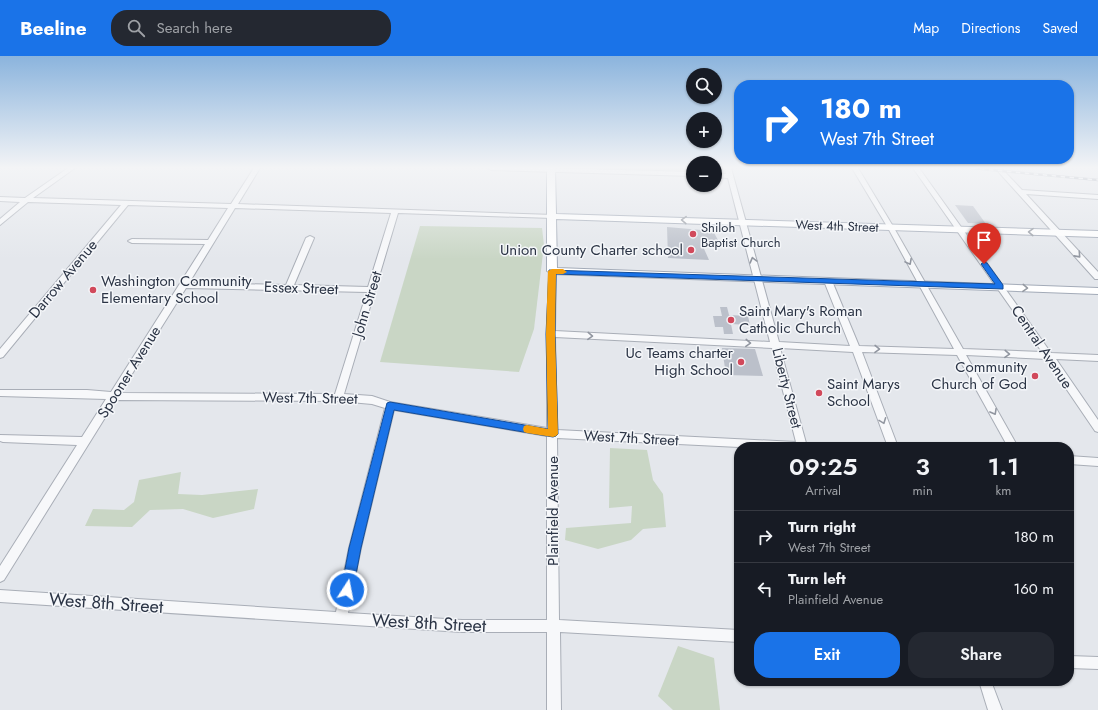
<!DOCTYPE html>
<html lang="en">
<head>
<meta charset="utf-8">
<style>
	:root { --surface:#171b24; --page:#242831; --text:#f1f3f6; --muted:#9ea1a6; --line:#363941; --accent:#1a73e8 }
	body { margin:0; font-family:Jost,sans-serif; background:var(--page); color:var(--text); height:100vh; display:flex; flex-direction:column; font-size:15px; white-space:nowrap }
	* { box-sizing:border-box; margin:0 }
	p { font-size:13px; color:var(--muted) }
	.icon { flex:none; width:22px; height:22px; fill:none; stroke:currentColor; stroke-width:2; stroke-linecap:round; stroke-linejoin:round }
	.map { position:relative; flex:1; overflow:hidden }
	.details { position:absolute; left:734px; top:386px; width:340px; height:244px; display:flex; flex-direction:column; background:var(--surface); border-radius:16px; box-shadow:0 1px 3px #0004 }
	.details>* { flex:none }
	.top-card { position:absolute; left:734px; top:24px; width:340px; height:84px; border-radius:16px; box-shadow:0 1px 3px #0004; background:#1a73e8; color:#fff; overflow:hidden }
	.fabs { position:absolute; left:686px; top:12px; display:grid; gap:8px }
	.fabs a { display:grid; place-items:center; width:36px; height:36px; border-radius:50%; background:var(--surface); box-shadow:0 1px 3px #0004; font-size:20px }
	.pin { position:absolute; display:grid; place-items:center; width:34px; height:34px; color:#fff; margin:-41px -17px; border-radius:50% 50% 50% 0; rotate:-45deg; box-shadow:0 0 4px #0007 }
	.pin .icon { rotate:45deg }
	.me { position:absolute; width:44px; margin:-22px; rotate:11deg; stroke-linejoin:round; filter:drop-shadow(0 0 3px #0008) }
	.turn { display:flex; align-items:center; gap:14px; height:84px; padding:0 20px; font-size:18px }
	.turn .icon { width:52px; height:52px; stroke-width:2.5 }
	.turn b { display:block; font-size:28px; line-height:34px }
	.eta { display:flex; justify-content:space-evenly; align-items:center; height:68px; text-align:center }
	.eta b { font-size:24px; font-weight:600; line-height:28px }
	.action { display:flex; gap:8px; margin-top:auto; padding:8px 20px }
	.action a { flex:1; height:46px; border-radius:16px; background:var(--accent); color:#fff; font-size:16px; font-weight:600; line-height:46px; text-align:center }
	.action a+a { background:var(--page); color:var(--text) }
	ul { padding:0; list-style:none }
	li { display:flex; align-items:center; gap:12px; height:52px; padding:0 20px; border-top:1px solid var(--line) }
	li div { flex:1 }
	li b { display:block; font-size:15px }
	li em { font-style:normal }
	header { display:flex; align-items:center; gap:24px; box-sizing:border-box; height:56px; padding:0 20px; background:var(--accent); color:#fff }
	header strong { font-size:19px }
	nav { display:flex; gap:22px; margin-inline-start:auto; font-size:14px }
	.search { width:280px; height:36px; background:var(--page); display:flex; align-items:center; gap:10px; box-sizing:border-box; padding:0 14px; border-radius:16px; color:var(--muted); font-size:15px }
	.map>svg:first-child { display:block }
	.green { fill:#c9d6c5 }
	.building { fill:#bbc0ca }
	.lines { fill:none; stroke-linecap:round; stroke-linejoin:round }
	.minor-casing { stroke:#a9aeb7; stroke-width:2 }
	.major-casing { stroke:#a3abb8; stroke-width:2 }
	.minor { fill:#f7f8fa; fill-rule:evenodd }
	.major { fill:#fff; fill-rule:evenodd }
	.rail-casing { stroke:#7d8696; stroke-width:2.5 }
	.rail { stroke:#f4f6f9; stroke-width:1.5; stroke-dasharray:4.5; stroke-linecap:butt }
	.oneway { stroke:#959aa2 }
	.oneway2 { stroke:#9196a0 }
	.route { fill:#1a73e8; stroke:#114b97 }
	.slow { fill:#f59e0b }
	.poi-dot { fill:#d1495b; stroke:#f4f6f9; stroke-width:1.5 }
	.labels { text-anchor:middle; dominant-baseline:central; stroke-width:3; stroke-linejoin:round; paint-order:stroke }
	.far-street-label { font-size:13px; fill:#2b3445; stroke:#f4f6f9 }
	.far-poi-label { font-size:13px; fill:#2b3445; stroke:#f4f6f9; text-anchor:start }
	.poi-label { font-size:15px; fill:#2b3445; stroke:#f4f6f9; text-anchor:end }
	.street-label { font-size:15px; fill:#2b3445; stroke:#f4f6f9 }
	.near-street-label { font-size:18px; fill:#2b3445; stroke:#f4f6f9 }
</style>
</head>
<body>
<header>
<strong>Beeline</strong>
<div class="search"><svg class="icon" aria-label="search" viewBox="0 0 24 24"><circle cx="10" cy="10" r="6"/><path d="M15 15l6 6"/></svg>Search here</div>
<nav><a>Map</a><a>Directions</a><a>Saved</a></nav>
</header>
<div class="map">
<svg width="1098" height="654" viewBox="0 0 1098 654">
	<rect width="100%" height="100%" fill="#e4e7ec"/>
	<!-- green -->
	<g class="green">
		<path d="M561,112H693V118L561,114Z"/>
		<path d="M420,170L542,172L544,189L534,273L519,316L380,306Z"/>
		<path d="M610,392L647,394L653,424L663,438L666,471L643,473L631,484L598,493L565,484L566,472L631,467L632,450L609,452Z"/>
		<path d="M181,416L178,438L202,439L258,433L254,453L213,462L183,453L150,454L132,471L85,470L93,453L124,454L134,446L139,424Z"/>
		<path d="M678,590L714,602L720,654H673L658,640Z"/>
	</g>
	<!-- building -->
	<g class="building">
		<path d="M955,149L973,150L986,168L968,167Z"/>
		<path d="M667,171L713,175L718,184L701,186L709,204L668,202Z"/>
		<path d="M720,251H727L729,259L748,260L750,269L731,268L733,278H724L723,271H715L713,260H722Z"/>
		<path d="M722,292L755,293L763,320L726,319Z"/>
	</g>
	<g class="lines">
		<defs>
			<g id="minor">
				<path d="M68,112H75L33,142L231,148L254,112H260L238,148L554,159V161L552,162L398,157L344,338L372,340L390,346L547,372V278L549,213H552L556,215L555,275L770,286L728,122L715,121V117L726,118L725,112H731L779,286L850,290L824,225L828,223L832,225L859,290L954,293L888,172L852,112H858L894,172L963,293L1042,296L913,112H919L1051,297L1098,299V305L1056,303L1098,364V376L1095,375L1046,303L966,299L1018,391H1008L957,299L862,296L898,391H888L853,296L780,292L806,387L812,388L814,391H739L557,382L559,564L739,574V586L560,576L561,654H547V576H462L0,546V534L336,556L349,492L385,352L372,348L339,345L116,344L4,524L0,526V510L77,389L3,386L0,385V379L82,381L106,343L0,340V334H87L111,336L205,188L132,187L128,185L132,183L208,184L228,152L128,149L3,301L0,302V293L121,149L28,146L0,169V163L20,146L0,145V141L25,142ZM235,152L391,157L368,231L294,229L314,182L310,180L306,182L286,229L189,227ZM186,232L367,236L335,338L120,337ZM555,281L772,292L796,386L557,374ZM394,354L547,380V564H462L348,557L361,492Z"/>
				<path d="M488,112H548L693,116V120L491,114Z"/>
				<path d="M995,112H1001L1022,134L1098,139V143L1026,138L1098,216V223H1095Z"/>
				<path d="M1069,400L1098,402V410L1069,408Z"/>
				<path d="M1069,600L1098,601V613L1069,612Z"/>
				<path d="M979,625H991L1002,654H988Z"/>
			</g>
			<path id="major" d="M547,112H555L556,158L1098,175V181L556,163L557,212L1098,232V238L552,218L547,215Z"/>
		</defs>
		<!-- minor casing -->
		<use href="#minor" class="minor-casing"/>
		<!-- major casing -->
		<use href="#major" class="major-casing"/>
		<!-- minor -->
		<use href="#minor" class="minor"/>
		<!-- major -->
		<use href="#major" class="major"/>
		<defs>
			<path id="rail" d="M971,112L1098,124"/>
		</defs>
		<!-- rail casing -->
		<use href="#rail" class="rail-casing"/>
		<!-- rail -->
		<use href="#rail" class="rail"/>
	</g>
	<!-- one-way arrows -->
	<defs><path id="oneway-chevron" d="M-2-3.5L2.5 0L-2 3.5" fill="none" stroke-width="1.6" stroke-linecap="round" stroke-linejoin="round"/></defs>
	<g class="oneway">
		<use href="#oneway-chevron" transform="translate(684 164) rotate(-178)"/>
		<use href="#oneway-chevron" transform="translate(1031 176) rotate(-178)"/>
		<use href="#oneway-chevron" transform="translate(1025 232) rotate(3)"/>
	</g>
	<g class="oneway2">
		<use href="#oneway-chevron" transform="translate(1078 199) rotate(48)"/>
		<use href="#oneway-chevron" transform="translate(753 204) rotate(-105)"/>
		<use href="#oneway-chevron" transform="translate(909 206) rotate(62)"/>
		<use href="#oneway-chevron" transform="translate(590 280) rotate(3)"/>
		<use href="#oneway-chevron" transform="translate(748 287) rotate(3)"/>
		<use href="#oneway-chevron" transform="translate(877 293) rotate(1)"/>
		<use href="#oneway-chevron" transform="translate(1007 298) rotate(3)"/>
		<use href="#oneway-chevron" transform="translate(994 356) rotate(61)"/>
		<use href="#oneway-chevron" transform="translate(883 365) rotate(69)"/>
	</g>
	<!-- sky -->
	<linearGradient id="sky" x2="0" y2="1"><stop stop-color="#8bb4dd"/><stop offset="0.55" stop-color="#f3f4f6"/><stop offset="1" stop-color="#f3f4f6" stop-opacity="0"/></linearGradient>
	<rect width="1098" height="203" fill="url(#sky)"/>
	<!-- route -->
	<path class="route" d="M984,206L987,207L1003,229V233L556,218L555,278L558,378L556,380L553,381L394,354L361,492L353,534L351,538L347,540L343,538L341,534L349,492L387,347L390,346L548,373L546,278L549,214L995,228L981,208Z"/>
	<!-- slow -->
	<path class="slow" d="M552,213H563L567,216L563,218H556L555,278L558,378L556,380L553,381L527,377L524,376L523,373L524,370L527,369L548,373L546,278L548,215Z"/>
	<!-- markers -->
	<g class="poi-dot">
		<circle cx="693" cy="178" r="4"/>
		<circle cx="691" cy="194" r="4"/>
		<circle cx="93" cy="234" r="4"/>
		<circle cx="731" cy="264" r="4"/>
		<circle cx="741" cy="306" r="4"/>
		<circle cx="1035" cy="320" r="4"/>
		<circle cx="819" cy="337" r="4"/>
	</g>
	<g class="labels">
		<!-- far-street labels -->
		<g class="far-street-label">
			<text transform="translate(837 170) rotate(2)">West 4th Street</text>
		</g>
		<!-- far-poi labels -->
		<g class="far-poi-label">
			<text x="701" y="171">Shiloh<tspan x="701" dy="15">Baptist Church</tspan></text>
		</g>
		<!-- poi labels -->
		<g class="poi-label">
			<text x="683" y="194">Union County Charter school</text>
			<text x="101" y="225" text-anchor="start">Washington Community<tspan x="101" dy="17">Elementary School</tspan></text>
			<text x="739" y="255" text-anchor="start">Saint Mary's Roman<tspan x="739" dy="17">Catholic Church</tspan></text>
			<text x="733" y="297">Uc Teams charter<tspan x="733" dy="17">High School</tspan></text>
			<text x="1027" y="311">Community<tspan x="1027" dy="17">Church of God</tspan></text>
			<text x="827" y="328" text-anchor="start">Saint Marys<tspan x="827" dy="17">School</tspan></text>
		</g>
		<!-- street labels -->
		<g class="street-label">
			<text transform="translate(63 223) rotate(-50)">Darrow Avenue</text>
			<text transform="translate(301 232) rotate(2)">Essex Street</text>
			<text transform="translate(367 248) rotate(-73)">John Street</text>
			<text transform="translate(1042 291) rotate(56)">Central Avenue</text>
			<text transform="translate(129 316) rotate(-58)">Spooner Avenue</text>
			<text transform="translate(787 332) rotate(76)">Liberty Street</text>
			<text transform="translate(310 342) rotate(1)">West 7th Street</text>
			<text transform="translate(631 382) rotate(3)">West 7th Street</text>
			<text transform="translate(553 455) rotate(-90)">Plainfield Avenue</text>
		</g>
		<!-- near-street labels -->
		<g class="near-street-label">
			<text transform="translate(106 547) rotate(4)">West 8th Street</text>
			<text transform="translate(429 567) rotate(3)">West 8th Street</text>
		</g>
	</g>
</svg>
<div class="fabs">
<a><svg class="icon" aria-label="search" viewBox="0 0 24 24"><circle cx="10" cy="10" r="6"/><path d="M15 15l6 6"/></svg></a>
<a>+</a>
<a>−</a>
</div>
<div class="pin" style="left:984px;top:208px;background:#d93025"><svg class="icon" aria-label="arrive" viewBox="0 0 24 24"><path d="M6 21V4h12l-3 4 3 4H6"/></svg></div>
<svg class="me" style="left:347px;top:534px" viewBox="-20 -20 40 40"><circle r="17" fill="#1a73e8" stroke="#fff" stroke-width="3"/><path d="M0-11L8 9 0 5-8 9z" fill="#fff"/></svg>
<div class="top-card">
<div class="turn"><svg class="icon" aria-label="right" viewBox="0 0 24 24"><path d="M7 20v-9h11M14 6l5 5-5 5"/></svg><div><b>180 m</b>West 7th Street</div></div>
</div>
<section class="details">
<div class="eta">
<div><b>09:25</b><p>Arrival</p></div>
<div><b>3</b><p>min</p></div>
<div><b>1.1</b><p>km</p></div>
</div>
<ul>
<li><svg class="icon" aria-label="right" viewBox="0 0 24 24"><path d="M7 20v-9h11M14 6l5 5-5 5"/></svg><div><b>Turn right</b><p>West 7th Street</p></div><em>180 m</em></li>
<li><svg class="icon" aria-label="left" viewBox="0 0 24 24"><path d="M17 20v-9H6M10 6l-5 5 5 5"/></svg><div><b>Turn left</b><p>Plainfield Avenue</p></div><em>160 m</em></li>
</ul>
<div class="action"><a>Exit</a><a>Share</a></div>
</section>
</div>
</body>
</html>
